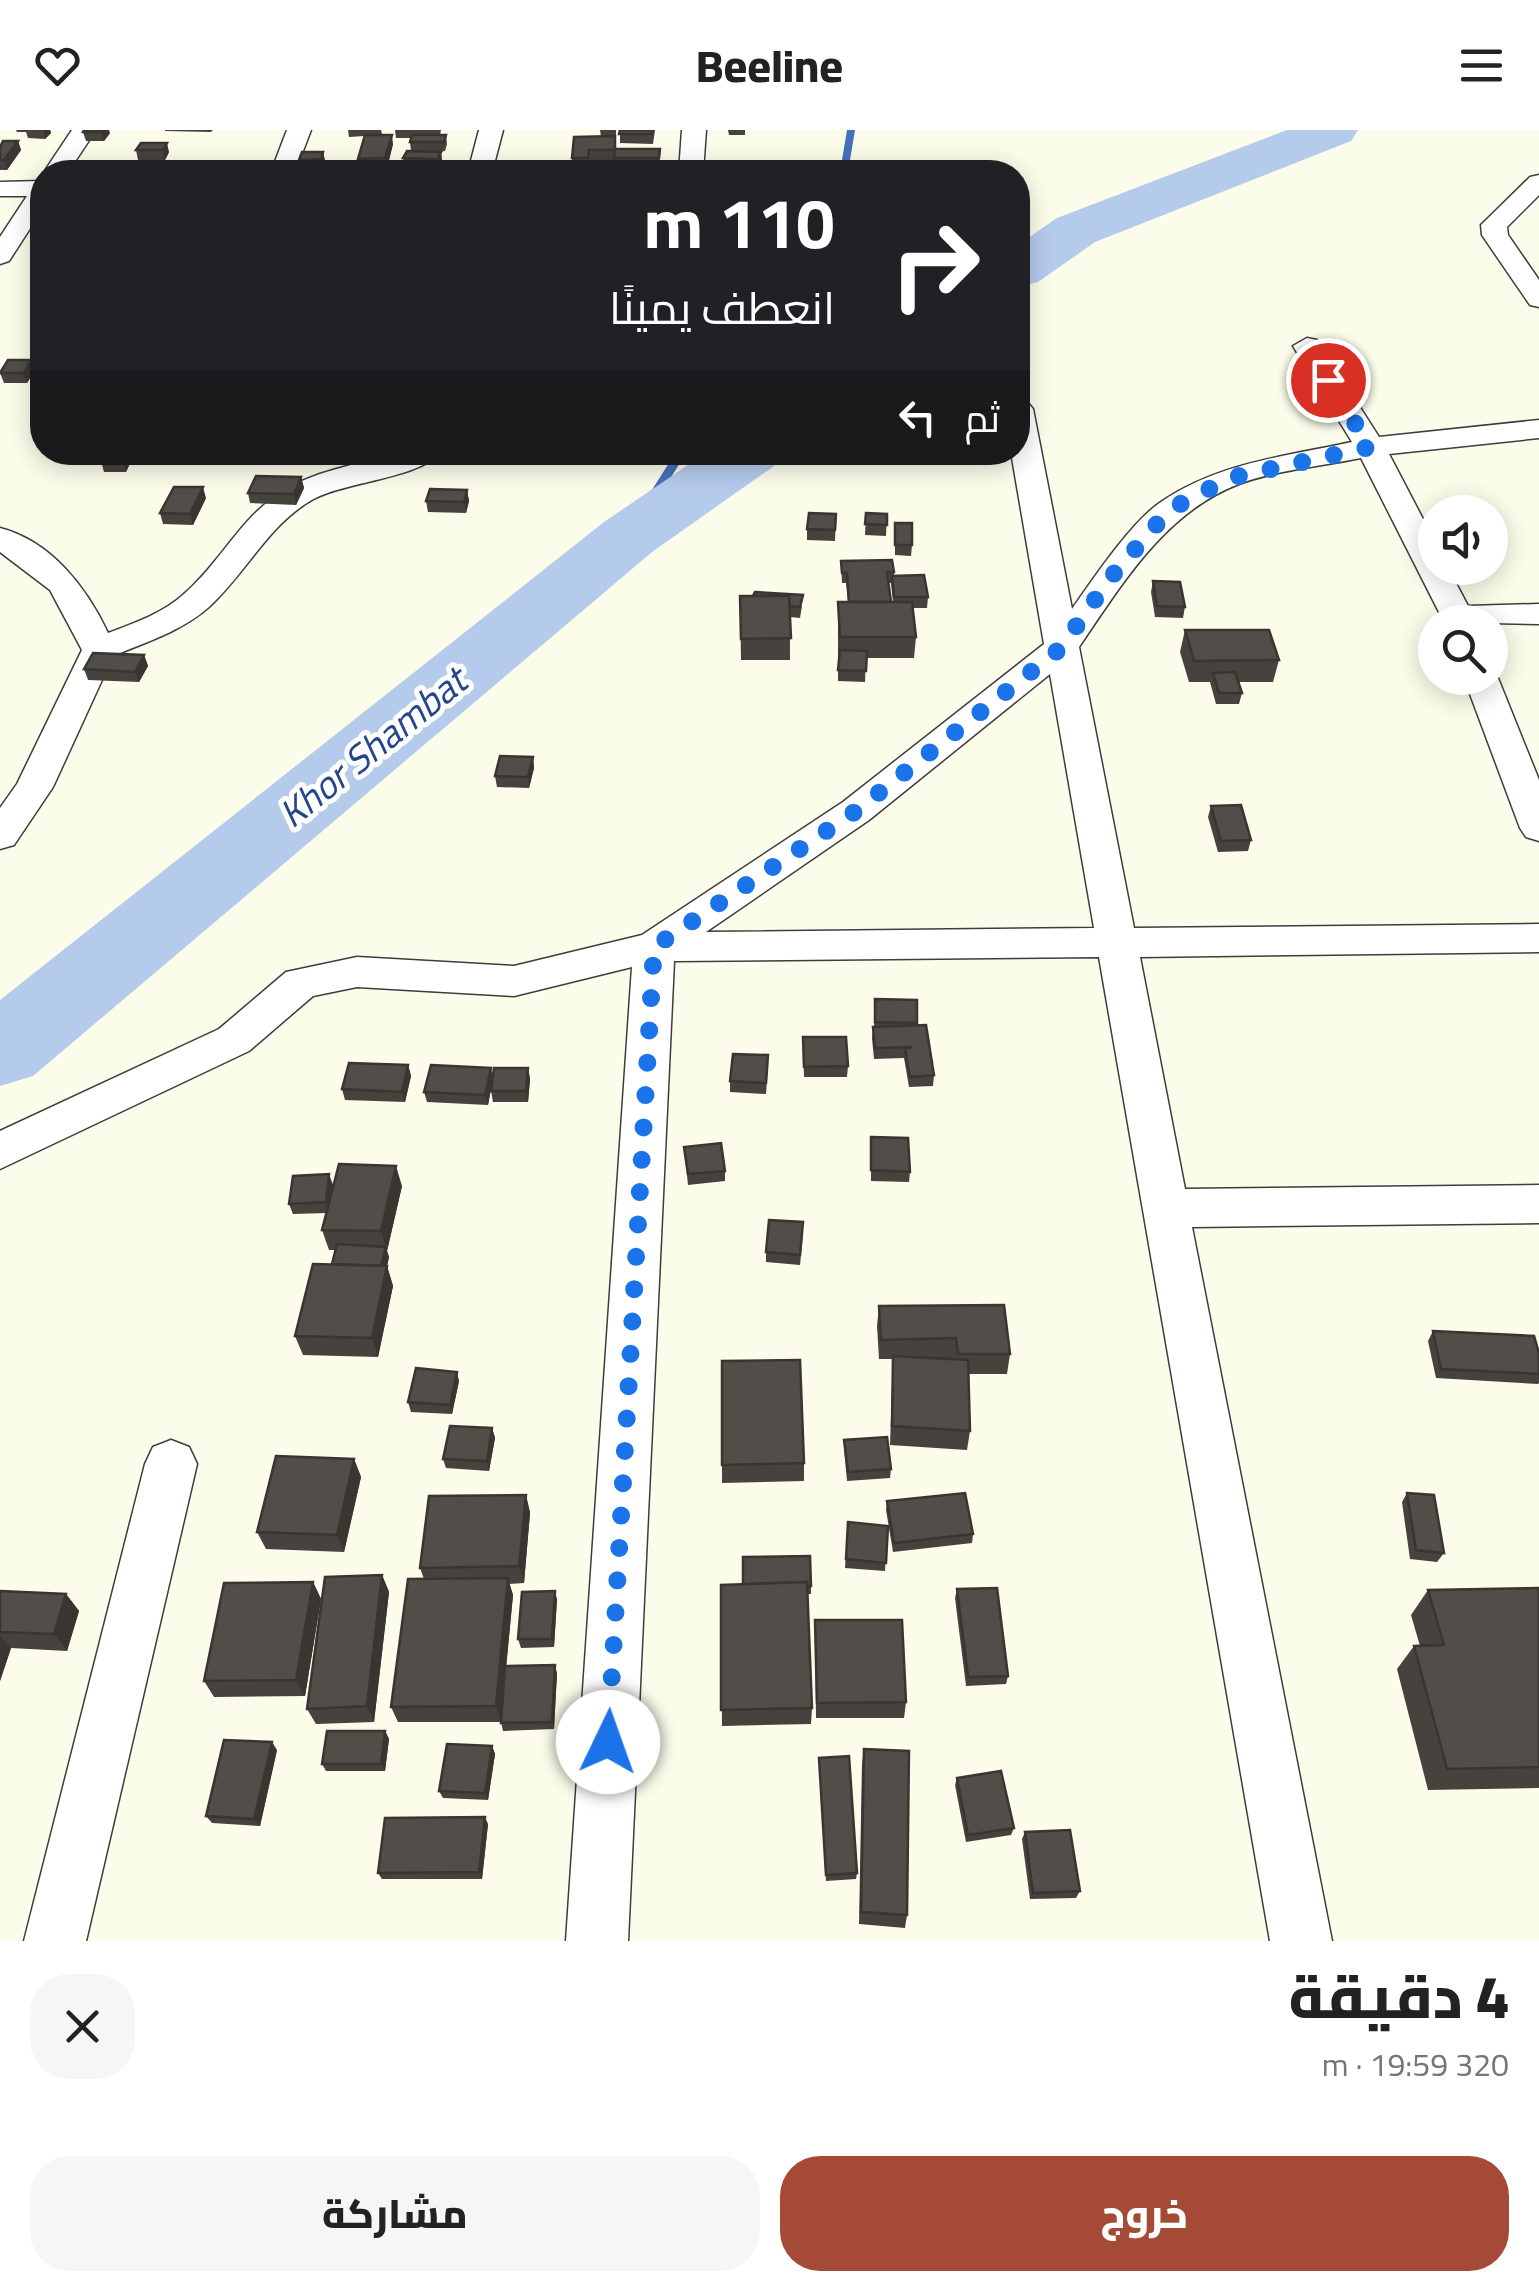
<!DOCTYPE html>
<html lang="ar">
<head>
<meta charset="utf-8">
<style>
	:root { --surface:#fff; --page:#f6f6f6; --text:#222; --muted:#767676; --accent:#a54a36 }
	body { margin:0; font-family:Georgia,Cairo,serif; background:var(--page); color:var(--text); direction:rtl; height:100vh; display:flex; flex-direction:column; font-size:38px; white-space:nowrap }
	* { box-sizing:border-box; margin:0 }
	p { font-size:32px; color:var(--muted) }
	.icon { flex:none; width:55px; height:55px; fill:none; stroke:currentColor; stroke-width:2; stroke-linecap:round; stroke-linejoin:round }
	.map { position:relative; height:1811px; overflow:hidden; direction:ltr }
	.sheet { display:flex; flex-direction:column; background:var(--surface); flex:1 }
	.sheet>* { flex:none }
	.top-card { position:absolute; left:30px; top:30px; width:1000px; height:305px; border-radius:40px; box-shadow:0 5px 25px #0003; direction:rtl; background:#202124; color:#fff; overflow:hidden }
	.controls { position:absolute; left:1418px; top:365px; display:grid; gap:20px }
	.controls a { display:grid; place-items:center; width:90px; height:90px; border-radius:50%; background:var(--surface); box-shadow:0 5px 25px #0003; font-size:50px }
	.pin { position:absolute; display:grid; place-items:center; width:85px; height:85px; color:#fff; margin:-42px; border:5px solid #fff; border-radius:50%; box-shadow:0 2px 10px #0007 }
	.me { position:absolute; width:110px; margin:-55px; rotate:3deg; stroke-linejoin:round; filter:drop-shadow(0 0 8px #0008) }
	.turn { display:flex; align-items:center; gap:35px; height:210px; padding:0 30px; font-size:45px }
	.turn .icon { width:130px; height:130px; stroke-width:2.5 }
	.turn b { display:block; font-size:70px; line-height:85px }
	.then { display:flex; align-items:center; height:95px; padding:0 30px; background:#0003; gap:20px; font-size:38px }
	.round { display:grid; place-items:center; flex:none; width:105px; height:105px; border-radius:40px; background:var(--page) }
	.overview { display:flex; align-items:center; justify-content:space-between; height:170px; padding:0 30px }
	h1 { font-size:60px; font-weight:800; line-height:75px }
	.cta { display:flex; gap:20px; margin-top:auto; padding:20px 30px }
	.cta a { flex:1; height:115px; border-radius:40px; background:var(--accent); color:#fff; font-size:40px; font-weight:800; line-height:115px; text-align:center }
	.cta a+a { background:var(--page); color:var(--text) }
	header { display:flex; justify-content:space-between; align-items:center; height:130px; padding:0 30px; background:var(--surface); font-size:45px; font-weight:800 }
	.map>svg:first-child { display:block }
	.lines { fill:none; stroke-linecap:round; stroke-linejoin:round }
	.stream { fill:#4670b9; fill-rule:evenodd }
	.river { fill:#b5cbec; fill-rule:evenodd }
	.minor-casing { stroke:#3d3d3d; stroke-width:3 }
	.minor { fill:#fff; fill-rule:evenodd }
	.wall { fill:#46423e; fill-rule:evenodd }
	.shaded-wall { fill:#393632 }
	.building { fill:#514d48; stroke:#393632; stroke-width:2.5 }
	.route { stroke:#1a73e8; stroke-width:18; stroke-dasharray:0 32.4 }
	.labels { text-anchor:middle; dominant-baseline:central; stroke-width:10; stroke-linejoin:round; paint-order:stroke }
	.water-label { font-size:38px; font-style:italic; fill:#254689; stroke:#fff }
</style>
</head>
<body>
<header><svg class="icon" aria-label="menu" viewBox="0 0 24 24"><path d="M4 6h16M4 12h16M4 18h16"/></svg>Beeline<svg class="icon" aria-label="heart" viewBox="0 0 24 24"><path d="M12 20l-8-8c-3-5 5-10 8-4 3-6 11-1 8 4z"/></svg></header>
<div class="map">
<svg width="1539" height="1811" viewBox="0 0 1539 1811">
	<rect width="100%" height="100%" fill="#fbfce9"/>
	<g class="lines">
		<!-- stream -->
		<g class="stream">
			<path d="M847,0H855L848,42H840Z"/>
			<path d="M676,322H687L632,409H624L622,407Z"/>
		</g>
		<!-- river -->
		<g class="river">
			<path d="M1287,0H1358L1351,11L1095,112L1038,152L1018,157V115L1057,88Z"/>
			<path d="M707,322H783L774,336L652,422L33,946L0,956V870L604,392Z"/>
		</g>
		<defs>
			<g id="minor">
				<path d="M72,0H96L68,42H44Z"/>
				<path d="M287,0H311L295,42H271Z"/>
				<path d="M479,0H503L492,42H468Z"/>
				<path d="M682,0H706L703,42H679Z"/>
				<path d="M1539,45V65L1507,97L1508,105L1539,150V177L1530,175L1482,105L1481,95L1530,47Z"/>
				<path d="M42,51V80L9,131L0,134V107L27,66H0V52Z"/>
				<path d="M1307,208L1317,210L1379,307L1539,290V308L1389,324L1435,412V438H1448L1468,476L1539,474V494L1444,492L1361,328C1322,336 1277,340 1239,354C1165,382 1122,454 1079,517L1134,798L1539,794V822L1140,827L1185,1059L1539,1055V1093L1192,1097L1332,1811H1270L1099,827L674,831L628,1811H566L632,837L514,866L357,857L313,866L249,921L0,1039V1001L219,899L286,842L357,827L514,836L642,805L843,672L1044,514L1011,322H1018V270L1028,273L1033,279L1072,479C1093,449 1132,391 1161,372C1218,333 1286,326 1352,312L1293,216ZM1050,544L1094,798L706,802L869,690Z"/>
				<path d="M398,322H440C420,349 343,351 310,371C267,397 246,443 209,477C182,501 146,512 113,526L53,657L14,715L0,719V678L17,654L82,520L50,460L0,422V398C51,411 87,458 108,503C135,493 163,483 184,464C218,435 238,393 274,367C311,340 356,336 398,322Z"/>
				<path d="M1490,540L1498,548L1539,650V711L1526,707L1520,698L1464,548H1490Z"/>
				<path d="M171,1310L189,1317L197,1334L86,1811H24L145,1334L153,1317Z"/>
			</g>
		</defs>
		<!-- minor casing -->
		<use href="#minor" class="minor-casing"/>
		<!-- minor -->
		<use href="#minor" class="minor"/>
	</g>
	<!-- wall -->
	<g class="wall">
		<path d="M16,0H50L51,3L45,9L28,8L26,2H17Z"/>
		<path d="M84,0L110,3L104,11H86L83,2Z"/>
		<path d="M165,0H213L211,2L165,1Z"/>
		<path d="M348,0H381L382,4L393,14L387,38H359L358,29L365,6L349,7Z"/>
		<path d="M395,0H441L440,5H446L447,14L445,21L435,22H441L442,31L439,38H404L403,28L411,21L410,12L411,8H396Z"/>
		<path d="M600,0H616V19L660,28L659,37H615L614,30H590L589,38H572V28L601,7Z"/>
		<path d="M620,0H655L653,14L620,13Z"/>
		<path d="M728,0H745V5H729Z"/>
		<path d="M18,11L21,20L7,40H0V17Z"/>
		<path d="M141,13L169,22L165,30H138L136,20Z"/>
		<path d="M323,22L325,31L322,39H301L299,30Z"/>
		<path d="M31,230L35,240L27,253H4L0,243Z"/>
		<path d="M105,322H128L131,331L126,342H104L101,331Z"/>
		<path d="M292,322H328L326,327L292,326Z"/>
		<path d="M509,322H536L532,335H510Z"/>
		<path d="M301,347L304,358L296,375L250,373L248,363Z"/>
		<path d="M467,360L469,371L466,383L428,382L426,371Z"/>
		<path d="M206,368L193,395L163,394L160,383Z"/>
		<path d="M866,383L887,384L886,406L865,405Z"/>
		<path d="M836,384L835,411L807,410V399Z"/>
		<path d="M895,393L912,415L911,426L895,425Z"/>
		<path d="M841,431L894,442V446L928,467L927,478H913L916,507L914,528H866L865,552L838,551V472H848L846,453H842ZM888,453H891L893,472H891Z"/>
		<path d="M1153,451L1185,477L1183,488L1155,487L1151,462Z"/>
		<path d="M740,466L802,476L800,488L790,487V530H741Z"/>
		<path d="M1185,500L1279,530L1273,552H1238L1242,563L1239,574H1216L1210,552H1189L1180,522Z"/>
		<path d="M144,525L148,536L139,552L88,550L84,539Z"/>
		<path d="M533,627L534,638L529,658L497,657L495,646Z"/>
		<path d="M1211,676L1251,710L1248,721L1218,722L1208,687Z"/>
		<path d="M875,869L917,870V896L934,945L933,956L909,957L904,928L874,929L872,908L873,897H874Z"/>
		<path d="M803,907L848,936L847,947H804Z"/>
		<path d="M408,935L411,946L405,972L345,970L342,959Z"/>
		<path d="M768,936L766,964L730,962V951Z"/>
		<path d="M528,938L530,949L528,972H493L491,961Z"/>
		<path d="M493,948L488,975L427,972L424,962Z"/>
		<path d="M871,1007L910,1042L909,1052L871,1051Z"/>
		<path d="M684,1017L725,1041V1051L688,1055Z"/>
		<path d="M333,1055L332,1063L402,1056L387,1121L389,1127L387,1136L393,1156L378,1227L303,1225L295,1206L332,1134L335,1120H329L322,1100L327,1083L293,1084L289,1074Z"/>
		<path d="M803,1103L800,1135L766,1132V1122Z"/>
		<path d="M879,1176L1010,1224L1007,1244H969L970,1301L967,1320L890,1315L893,1229H879L877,1196Z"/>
		<path d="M1433,1201L1539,1223V1253L1538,1254L1436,1248L1428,1211Z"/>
		<path d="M459,1251L452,1284L411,1282L408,1272Z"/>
		<path d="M492,1298L495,1308L489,1341L446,1338L443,1329Z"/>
		<path d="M844,1310L891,1339L890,1348L847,1351L844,1319Z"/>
		<path d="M354,1329L361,1347L344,1422L266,1419L257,1402Z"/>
		<path d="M804,1333V1351L722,1353V1335Z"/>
		<path d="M1407,1363L1444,1423L1437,1432L1410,1429L1402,1372Z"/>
		<path d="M526,1365L530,1383L524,1453L509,1454L513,1465L506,1536L557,1543L554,1599L503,1601L501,1592H398L391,1577L424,1449L420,1438Z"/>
		<path d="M887,1371L973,1404L972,1413L893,1422L886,1380Z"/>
		<path d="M848,1392L888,1396L885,1441L845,1438Z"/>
		<path d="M382,1445L389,1462L374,1592L316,1594L307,1579Z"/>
		<path d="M313,1452L321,1469L305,1566L214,1567L204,1551Z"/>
		<path d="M721,1455L811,1456V1464H807L812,1578L811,1594L722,1596Z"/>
		<path d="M1539,1458V1658L1428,1660L1397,1539L1414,1516H1420L1411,1485L1428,1460Z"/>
		<path d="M957,1459L1008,1546L1006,1554L966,1556L955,1468Z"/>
		<path d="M0,1461L66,1464L79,1481L67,1521L11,1518L0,1551Z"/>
		<path d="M557,1469L554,1517L521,1518L518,1509Z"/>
		<path d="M815,1490L906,1572L904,1588H816Z"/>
		<path d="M385,1601L389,1609L385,1641H326L322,1634Z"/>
		<path d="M492,1616L495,1624L488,1670L443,1668L439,1661Z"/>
		<path d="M864,1619L907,1785L905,1798L859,1794L862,1634Z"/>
		<path d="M277,1620L260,1696L212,1693L206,1686Z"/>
		<path d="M819,1628L857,1743L856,1749L826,1751Z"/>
		<path d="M957,1648L1014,1698L1011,1705L966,1712L955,1655Z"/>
		<path d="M488,1694L482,1749H382L378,1743Z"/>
		<path d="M1025,1702L1080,1761L1076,1768L1030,1769L1022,1709Z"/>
	</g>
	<!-- shaded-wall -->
	<g class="shaded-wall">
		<path d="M43,0H50L51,3L45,9Z"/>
		<path d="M103,0H109L110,3L104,11L102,2Z"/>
		<path d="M392,5L393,14L387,38L385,28Z"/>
		<path d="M18,11L21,20L7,40L4,30Z"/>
		<path d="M167,13L169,22L165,30L163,20Z"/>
		<path d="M323,22L325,31L322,39L321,29Z"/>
		<path d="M441,22L442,31L439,38L437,29Z"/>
		<path d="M31,230L35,240L27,253L24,243Z"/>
		<path d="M127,322H128L131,331L126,342L123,331Z"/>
		<path d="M531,322H536L532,335L530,325Z"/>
		<path d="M301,347L304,358L296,375L294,364Z"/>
		<path d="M203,357L206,368L193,395L190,384Z"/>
		<path d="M467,360L469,371L466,383L464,372Z"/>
		<path d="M144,525L148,536L139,552L135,542Z"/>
		<path d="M533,627L534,638L529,658L528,647Z"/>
		<path d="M408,935L411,946L405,972L402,962Z"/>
		<path d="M491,938L493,948L488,975L485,965Z"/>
		<path d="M528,938L530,949L528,972L526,961Z"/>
		<path d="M396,1036L402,1056L387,1121L389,1127L384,1149L380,1139L386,1117L381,1101Z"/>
		<path d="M329,1044L333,1055L329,1082L326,1072Z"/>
		<path d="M387,1136L393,1156L378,1227L372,1208Z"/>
		<path d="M457,1242L459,1251L452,1284L450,1275Z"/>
		<path d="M492,1298L495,1308L489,1341L487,1331Z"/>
		<path d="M354,1329L361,1347L344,1422L337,1405Z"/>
		<path d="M526,1365L530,1383L524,1453L519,1436Z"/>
		<path d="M382,1445L389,1462L374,1592L367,1576Z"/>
		<path d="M508,1448L513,1465L501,1592L496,1576Z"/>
		<path d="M313,1452L321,1469L305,1566L296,1550Z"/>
		<path d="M555,1461L557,1469L554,1517L552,1509Z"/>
		<path d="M66,1464L79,1481L67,1521L54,1504Z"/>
		<path d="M0,1506L11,1518L0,1551Z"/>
		<path d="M555,1535L557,1543L554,1599L552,1592Z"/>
		<path d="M385,1601L389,1609L385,1641L381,1634Z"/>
		<path d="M272,1612L277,1620L260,1696L254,1689Z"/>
		<path d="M492,1616L495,1624L488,1670L485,1663Z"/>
		<path d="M485,1687L488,1694L482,1749L479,1742Z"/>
	</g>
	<!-- building -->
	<g class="building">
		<path d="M84,0H103L102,2H83Z"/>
		<path d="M620,0H653L652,4H619Z"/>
		<path d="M365,5H392L385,28L358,29Z"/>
		<path d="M412,5H446L444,12H410Z"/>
		<path d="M615,6V20H589L588,28H572L574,7Z"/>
		<path d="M3,11H18L4,30H0V17Z"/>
		<path d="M141,13H167L163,20H136Z"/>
		<path d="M615,19H660L659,28H614Z"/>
		<path d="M407,21L441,22L437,29L403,28Z"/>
		<path d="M302,22H323L321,29L299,30Z"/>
		<path d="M786,36H801L802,42H787Z"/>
		<path d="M640,39V42H622V40Z"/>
		<path d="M8,230H31L24,243H0Z"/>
		<path d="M105,322H127L123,331H101Z"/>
		<path d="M509,322H531L530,325L509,324Z"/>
		<path d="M256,346L301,347L294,364L248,363Z"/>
		<path d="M174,357H203L190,384L160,383Z"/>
		<path d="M430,359L467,360L464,372L426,371Z"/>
		<path d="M809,383L836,384L835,400L807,399Z"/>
		<path d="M866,383L887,384V395L865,394Z"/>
		<rect x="895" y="393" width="17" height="22"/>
		<path d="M892,430L894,442H887L891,472H849L847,443H842L841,431Z"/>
		<path d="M924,445L928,467H894L892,446Z"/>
		<path d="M1153,451L1180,452L1185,477L1157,476Z"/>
		<path d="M755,462L803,465L800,477L789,476V466H753Z"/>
		<path d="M740,466H789L791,508L741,509Z"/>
		<path d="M838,472H912L916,507H840Z"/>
		<path d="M1185,500H1269L1279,530L1194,531Z"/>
		<path d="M840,520L867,521L866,541L838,540Z"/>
		<path d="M93,523L144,525L135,542L84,539Z"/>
		<path d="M1235,542L1242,563H1219L1213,543Z"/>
		<path d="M500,626L533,627L528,647L495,646Z"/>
		<path d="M1241,675L1251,710L1221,711L1211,676Z"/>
		<path d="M875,869L917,870V893L875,892Z"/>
		<path d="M926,895L934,945L910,947L905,919L912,917L875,918L873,897Z"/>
		<path d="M803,907H846L848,936L804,937Z"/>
		<path d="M733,924L768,925L766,953L730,951Z"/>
		<path d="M349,933L408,935L402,962L342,959Z"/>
		<path d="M431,935L491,938L485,965L424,962Z"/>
		<path d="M494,938H528L526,961H491Z"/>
		<path d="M871,1007L908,1008L910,1042L871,1040Z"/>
		<path d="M721,1013L725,1041L688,1044L684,1017Z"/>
		<path d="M339,1034L396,1036L381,1101L322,1100Z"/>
		<path d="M329,1044L326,1072L289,1074L293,1046Z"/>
		<path d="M769,1090L803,1092L800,1125L766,1122Z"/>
		<path d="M337,1114L386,1117L381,1136L332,1134Z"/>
		<path d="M313,1134L387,1136L372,1208L295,1206Z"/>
		<path d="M1004,1175L1010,1224H958L956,1208L881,1210L879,1176Z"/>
		<path d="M1433,1201L1534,1206L1539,1223V1244L1441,1239Z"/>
		<path d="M893,1226L968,1230L970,1301L892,1296Z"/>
		<path d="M800,1230L804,1333L722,1335V1231Z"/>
		<path d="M416,1238L457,1242L450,1275L408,1272Z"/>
		<path d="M450,1296L492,1298L487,1331L443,1329Z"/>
		<path d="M887,1307L891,1339L848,1342L844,1310Z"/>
		<path d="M276,1326L354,1329L337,1405L257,1402Z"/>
		<path d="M965,1363L973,1404L894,1413L887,1371Z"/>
		<path d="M1407,1363L1434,1365L1444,1423L1416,1420Z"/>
		<path d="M526,1365L519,1436L420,1438L429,1366Z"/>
		<path d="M848,1392L888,1396L886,1433L846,1429Z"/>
		<path d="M810,1426L811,1456H807V1452L743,1454V1427Z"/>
		<path d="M382,1445L367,1576L307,1579L325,1447Z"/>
		<path d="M508,1448L496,1576L391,1577L408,1449Z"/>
		<path d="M313,1452L296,1550L204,1551L224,1453Z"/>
		<path d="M807,1452L812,1578L721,1580V1455Z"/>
		<path d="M997,1458L1008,1546L968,1547L957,1459Z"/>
		<path d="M1539,1458V1637L1447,1639L1414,1516L1444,1515L1428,1460Z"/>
		<path d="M0,1461L66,1464L54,1504L0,1502Z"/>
		<path d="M555,1461L552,1509H518L522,1462Z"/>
		<path d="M815,1490H902L906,1572L817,1573Z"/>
		<path d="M555,1535L552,1592L501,1593L505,1536Z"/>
		<path d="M327,1601H385L381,1634H322Z"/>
		<path d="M224,1610L272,1612L254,1689L206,1686Z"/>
		<path d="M447,1614L492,1616L485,1663L439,1661Z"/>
		<path d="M864,1619L909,1621L907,1785L861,1782Z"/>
		<path d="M849,1626L857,1743L826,1745L819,1628Z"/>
		<path d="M1001,1641L1014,1698L968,1705L957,1648Z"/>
		<path d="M485,1687L479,1742L378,1743L385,1688Z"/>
		<path d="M1070,1700L1080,1761L1033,1763L1025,1702Z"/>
	</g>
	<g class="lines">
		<!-- route -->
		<path class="route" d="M608,1612L654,817L856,681L1061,518L1111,447L1169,380L1230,348L1370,317L1328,250"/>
	</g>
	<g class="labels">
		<!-- water labels -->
		<g class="water-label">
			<text transform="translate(372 617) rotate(-39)">Khor Shambat</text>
		</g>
	</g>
</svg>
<div class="controls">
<a><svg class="icon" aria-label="sound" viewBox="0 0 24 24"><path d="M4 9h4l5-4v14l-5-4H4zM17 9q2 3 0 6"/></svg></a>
<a><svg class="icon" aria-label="search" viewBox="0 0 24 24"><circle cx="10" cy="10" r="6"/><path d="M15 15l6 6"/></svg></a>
</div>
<div class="pin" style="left:1328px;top:250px;background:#d93025"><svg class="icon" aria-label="arrive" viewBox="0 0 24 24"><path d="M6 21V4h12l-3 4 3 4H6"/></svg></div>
<svg class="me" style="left:608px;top:1612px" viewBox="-20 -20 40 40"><circle r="19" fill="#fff"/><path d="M0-13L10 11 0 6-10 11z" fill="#1a73e8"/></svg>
<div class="top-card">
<div class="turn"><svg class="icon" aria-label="right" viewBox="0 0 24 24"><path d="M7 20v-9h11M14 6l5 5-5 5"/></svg><div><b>110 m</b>انعطف يمينًا</div></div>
<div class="then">ثم<svg class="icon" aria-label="left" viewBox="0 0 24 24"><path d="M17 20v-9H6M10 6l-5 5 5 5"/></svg></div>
</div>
</div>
<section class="sheet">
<div class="overview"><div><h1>4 دقيقة</h1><p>320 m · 19:59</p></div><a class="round"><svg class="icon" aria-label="close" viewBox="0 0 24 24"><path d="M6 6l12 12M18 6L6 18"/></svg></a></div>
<div class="cta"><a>خروج</a><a>مشاركة</a></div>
</section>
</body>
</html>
